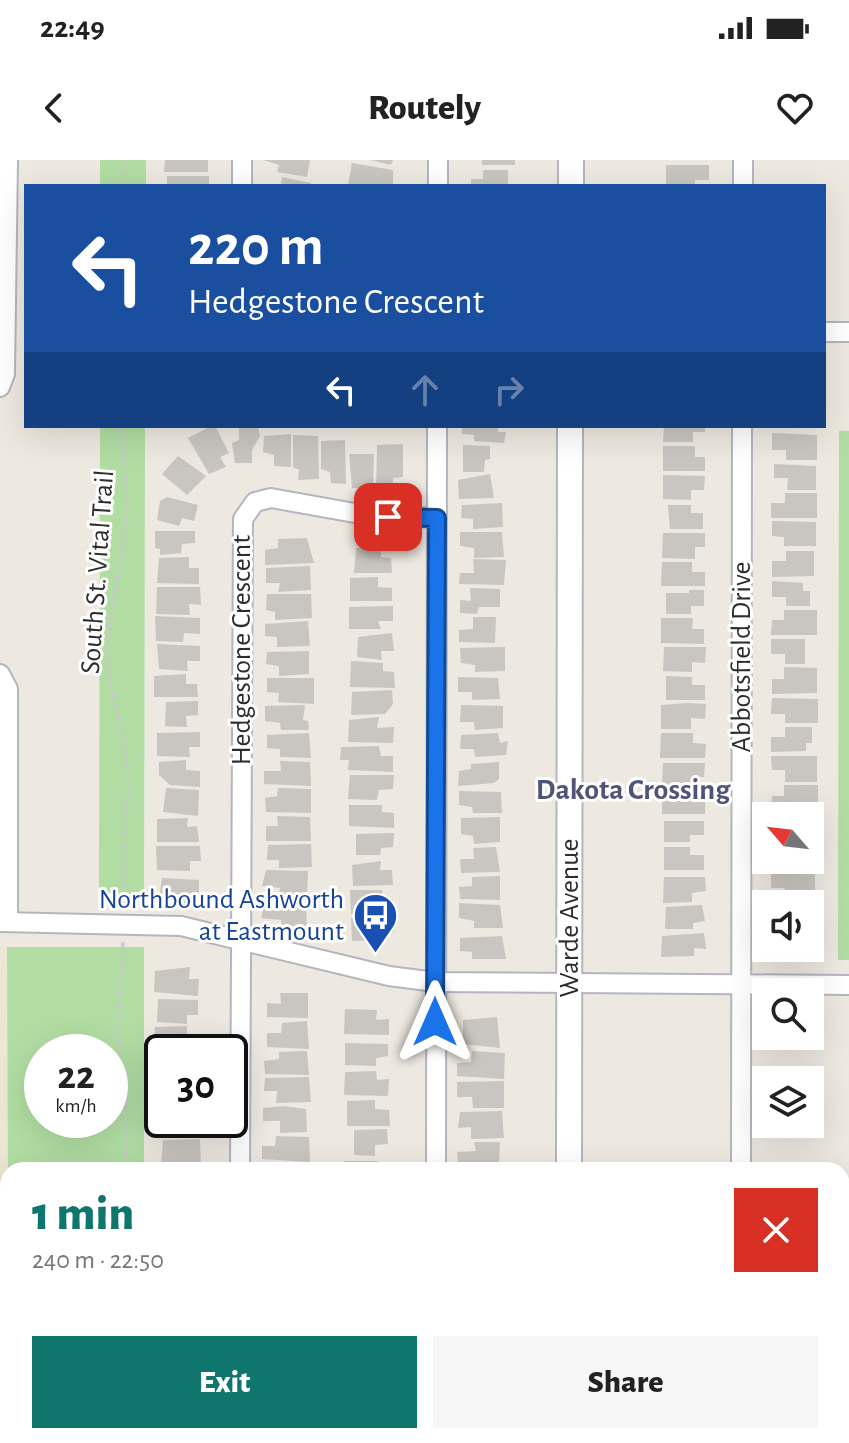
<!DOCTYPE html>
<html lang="en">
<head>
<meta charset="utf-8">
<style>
	:root { --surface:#fff; --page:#f6f6f6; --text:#222; --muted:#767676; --accent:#0f766e }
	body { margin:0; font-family:"Alegreya Sans",sans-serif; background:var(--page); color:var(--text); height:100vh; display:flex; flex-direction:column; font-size:30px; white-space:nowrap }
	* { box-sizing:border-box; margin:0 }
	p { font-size:26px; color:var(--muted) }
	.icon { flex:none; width:44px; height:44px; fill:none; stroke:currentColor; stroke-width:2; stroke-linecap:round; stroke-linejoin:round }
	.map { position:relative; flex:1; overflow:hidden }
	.sheet { position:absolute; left:0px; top:1002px; width:850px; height:282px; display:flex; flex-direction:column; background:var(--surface); border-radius:24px 24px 0 0; box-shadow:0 8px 32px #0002 }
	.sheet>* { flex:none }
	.hud { position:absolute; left:24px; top:24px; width:802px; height:244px; border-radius:0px; box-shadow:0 8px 32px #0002; background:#1a4fa0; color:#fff; overflow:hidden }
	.needle { width:52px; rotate:298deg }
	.buttons { position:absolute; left:752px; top:642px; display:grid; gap:16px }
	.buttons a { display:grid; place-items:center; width:72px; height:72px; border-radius:0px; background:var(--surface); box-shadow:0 8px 32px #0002; font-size:40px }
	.speed { position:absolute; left:24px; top:874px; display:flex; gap:16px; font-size:40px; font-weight:700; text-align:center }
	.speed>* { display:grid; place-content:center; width:104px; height:104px; border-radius:50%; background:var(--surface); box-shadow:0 8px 32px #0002; line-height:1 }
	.speed small { font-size:20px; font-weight:400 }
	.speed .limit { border:4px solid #111; border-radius:12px; background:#fff; color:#111 }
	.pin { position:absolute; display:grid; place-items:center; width:68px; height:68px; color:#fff; margin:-34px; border-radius:16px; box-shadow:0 4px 12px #0006 }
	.me { position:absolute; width:88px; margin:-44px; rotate:0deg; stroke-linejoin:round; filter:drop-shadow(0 0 6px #0008) }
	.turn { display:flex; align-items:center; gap:28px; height:168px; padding:0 32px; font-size:36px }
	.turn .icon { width:104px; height:104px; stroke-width:2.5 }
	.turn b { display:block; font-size:56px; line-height:68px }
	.lanes { display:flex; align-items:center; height:76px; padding:0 32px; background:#0003; justify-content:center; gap:40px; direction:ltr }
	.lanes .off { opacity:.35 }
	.round { display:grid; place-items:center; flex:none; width:84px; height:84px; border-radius:0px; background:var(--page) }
	.summary { display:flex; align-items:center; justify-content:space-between; height:136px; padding:0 32px }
	h1 { font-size:48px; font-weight:800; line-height:60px; color:var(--accent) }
	.button { display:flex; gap:16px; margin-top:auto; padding:16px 32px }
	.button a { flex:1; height:92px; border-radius:0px; background:var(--accent); color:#fff; font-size:32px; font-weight:800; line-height:92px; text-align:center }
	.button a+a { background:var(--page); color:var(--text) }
	.status { display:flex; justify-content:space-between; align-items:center; height:56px; padding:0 40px; background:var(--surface); direction:ltr }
	.status svg { height:22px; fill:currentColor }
	header { display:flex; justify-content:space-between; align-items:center; height:104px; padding:0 32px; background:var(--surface); font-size:36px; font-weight:800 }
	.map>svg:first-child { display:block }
	.education { fill:#ece6d2 }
	.green { fill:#b1dda3; fill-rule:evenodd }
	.pitch { fill:#c0e3a0 }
	.building { fill:#c9c5c0 }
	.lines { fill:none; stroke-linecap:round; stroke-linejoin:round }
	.street-casing { stroke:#b4b5bf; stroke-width:22 }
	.secondary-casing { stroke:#b4b5bf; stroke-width:28 }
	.path { stroke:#c8c8c8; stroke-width:3; stroke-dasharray:6 4; stroke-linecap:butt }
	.street { stroke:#fff; stroke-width:18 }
	.secondary { stroke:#fff; stroke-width:24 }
	.route-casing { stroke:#114b97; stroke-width:20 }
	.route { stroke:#1a73e8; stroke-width:14 }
	.labels { text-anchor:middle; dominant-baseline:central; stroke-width:6; stroke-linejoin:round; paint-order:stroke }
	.street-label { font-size:28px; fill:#2d2d2d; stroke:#fff }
	.transit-label { font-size:28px; fill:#164399; stroke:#fff; text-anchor:end }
	.neighbourhood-label { font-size:30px; font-weight:bold; fill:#515479; stroke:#fff }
</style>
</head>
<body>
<div class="status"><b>22:49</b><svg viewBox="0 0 49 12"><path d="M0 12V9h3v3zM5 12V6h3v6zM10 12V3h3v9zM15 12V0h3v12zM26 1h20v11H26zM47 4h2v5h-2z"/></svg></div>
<header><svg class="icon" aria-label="back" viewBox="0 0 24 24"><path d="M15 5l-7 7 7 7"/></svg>Routely<svg class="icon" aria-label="heart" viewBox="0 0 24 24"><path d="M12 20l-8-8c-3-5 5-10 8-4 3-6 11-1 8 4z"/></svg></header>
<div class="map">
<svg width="849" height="1283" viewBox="0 0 849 1283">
	<rect width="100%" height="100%" fill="#ede9e1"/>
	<!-- education -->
	<path class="education" d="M0,787H7L8,1024H0Z"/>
	<!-- green -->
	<g class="green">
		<rect x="100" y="0" width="46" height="26"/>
		<path d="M100,266H145L144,737H99Z"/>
		<path d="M839,271H849V800H838Z"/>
		<path d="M7,787H144V1010H8V1276H143V1283H0V1024H8ZM42,892H110V960H42Z"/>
	</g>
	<!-- pitch -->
	<path class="pitch" d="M0,1095H8V1227L0,1223Z"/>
	<!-- building -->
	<g class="building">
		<path d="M165,0H208V12H164Z"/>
		<path d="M263,0H310L307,17L277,12L279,5Z"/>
		<path d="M370,0H393L391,5Z"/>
		<rect x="482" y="0" width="33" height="5"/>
		<path d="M352,3L393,10V24L348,26Z"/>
		<path d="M666,5H709V20H695V26H666Z"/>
		<path d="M483,10H508V26H471V19H483Z"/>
		<rect x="167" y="16" width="42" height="10"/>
		<path d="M282,17L311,23L310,26H281Z"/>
		<path d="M211,266H215L229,293L220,297L226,307L209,314L188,278Z"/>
		<path d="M239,266H258L260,276L252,290V303H235L232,283L239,280Z"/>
		<path d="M462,266H498V272H506L504,283L474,281V275L462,274Z"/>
		<path d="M664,266H705V272H693V282H663Z"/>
		<path d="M772,273L817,275V300H786V290H772Z"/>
		<path d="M291,274V307L274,306V295L263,292L264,276Z"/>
		<path d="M293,275L318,276L319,319L298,320L299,310L293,307Z"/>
		<path d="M345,280L346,324L331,323L330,312L321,309V281Z"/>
		<path d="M403,284V317L393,318L392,330L376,328L377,285Z"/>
		<path d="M463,285L490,286V299L485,300L484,312H463Z"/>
		<path d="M663,286H695V297H705V311H663Z"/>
		<path d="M349,294H374L373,329L352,328Z"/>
		<path d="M178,296L206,316L187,335L162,314Z"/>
		<path d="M774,304L816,306V330H787L788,318H774Z"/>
		<path d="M490,314L494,338L459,339L458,320Z"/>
		<path d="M663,315L705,316L704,330H691V340L663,339Z"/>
		<path d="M785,333H817V358H771V343H785Z"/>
		<path d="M167,337L198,345L194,361L182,358L179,366L157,360L160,341Z"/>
		<path d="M502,343L503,367L473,369V359L461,358L462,345Z"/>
		<path d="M668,345H691V353H703V369H670Z"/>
		<path d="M772,361L816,362V386H784V377L772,376Z"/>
		<path d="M155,371H195V383L182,384L181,393L160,395V389L155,388Z"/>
		<path d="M460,372H502L504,397L474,398V388L460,386Z"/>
		<path d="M663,373H705V387H695V399L662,398Z"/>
		<path d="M307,378L314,403L265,405V390L278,388V379Z"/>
		<path d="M381,386V397L391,398L392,413H354L356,388Z"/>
		<path d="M786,391H814V416L772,417V401H786Z"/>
		<path d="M189,397V408H199V424L157,423L159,398Z"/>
		<path d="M473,399L506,400L504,425L459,424L460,413H474Z"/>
		<path d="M662,402H692V412H705V426H661Z"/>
		<path d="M310,406L311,430L278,432L280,423H266V408Z"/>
		<path d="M378,417V427L392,428V441H350V418Z"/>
		<path d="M772,421L803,423V431H810V446H786V437H772Z"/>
		<path d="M157,427H200L201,445L189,444L190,455L156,454Z"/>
		<path d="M470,428L500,429V447H479L477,454L460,453V440L471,441Z"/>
		<path d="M689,430H704V446H691V454H666V433H689Z"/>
		<path d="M267,434H311L312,458L275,460V452L266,450Z"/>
		<path d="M393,446V461H378L381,469H349V447Z"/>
		<path d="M784,450H817V475H771L772,460H784Z"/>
		<path d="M155,456L200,458V474L184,473L183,482L156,481Z"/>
		<path d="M473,457H496L495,483L459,482V470L473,469Z"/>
		<path d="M661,458H693L692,469H704V484L661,483Z"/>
		<path d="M308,461L310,486L277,487V477L265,476V464Z"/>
		<path d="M392,473L394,491H381L382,500L357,497L358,477Z"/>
		<path d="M771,479H805V504H785V494H771Z"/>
		<path d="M157,484L200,486V501H187L188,511L159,509Z"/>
		<path d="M505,487V511L475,512V505L461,503L460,488Z"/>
		<path d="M664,487H706L705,503L692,502V512L663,511Z"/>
		<path d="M309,491V514L279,516V506L266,504L267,492Z"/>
		<path d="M351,501L383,503V511L394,512L395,528L350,527Z"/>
		<path d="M784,507L817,508V533L772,534V519H784Z"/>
		<path d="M186,514V524H197L198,537H154V516Z"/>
		<path d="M666,516L692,517V525H705V540H666Z"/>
		<path d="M458,517L498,518L500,539L472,540V532H458Z"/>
		<path d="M267,518H314V544L278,542L279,533L267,532Z"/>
		<path d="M392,530L393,544L385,554L351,555L352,532Z"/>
		<path d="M772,538L818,539V563H785V554H771Z"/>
		<path d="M198,541V555L186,556L187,567L165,566L166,542Z"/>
		<path d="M688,543L706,544L705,559L691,558V569H661V545Z"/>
		<path d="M305,545L303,560L308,561L309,570H281L280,563L265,561V546Z"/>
		<path d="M461,545L503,546V568L475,570L474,562H460Z"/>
		<path d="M379,557L377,568L394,567L393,583L348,582L349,560Z"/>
		<path d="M785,567H812V583H806V591L771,592V577H785Z"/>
		<path d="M200,572V587H189L190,597L157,596V573Z"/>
		<path d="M309,573L311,598L280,597V589L267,588V575Z"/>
		<path d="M498,573L500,583L508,581L506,595L475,597L474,589H460L461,575Z"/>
		<path d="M661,573H693V583L706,584L705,598H660Z"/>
		<path d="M379,586L381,596H393V612L348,610L349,600H340L341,587Z"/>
		<path d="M771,596H817V622H785V610H772Z"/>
		<path d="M186,600V610L200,611V627L170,625L159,615V602Z"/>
		<path d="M280,601L310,602L311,626L264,624V611H281Z"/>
		<path d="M499,602V619L494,623L458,626L459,611L471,609V604Z"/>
		<path d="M663,603H705L704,617H691V626H662Z"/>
		<path d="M350,615H394L393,629L379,630L377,640L348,639Z"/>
		<path d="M784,625H818V651L771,650L772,636H784Z"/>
		<path d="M166,628L199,630L198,656L163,652Z"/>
		<path d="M278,628L311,629V653L266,652L265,638L277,636Z"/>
		<path d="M459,631L501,632L502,653H473L472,647L459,645Z"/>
		<path d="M662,631H691V638H705V654H662Z"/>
		<path d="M349,645H382V652L394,653V668L349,666Z"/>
		<path d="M277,656L310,657L311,681H266V666H278Z"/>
		<path d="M500,657V682L474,684L473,676L461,674V658Z"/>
		<path d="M188,658L187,667L197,666L199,682H157V659Z"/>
		<path d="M664,661H704V675H690V682H664Z"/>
		<path d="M394,673L393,687L381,688L380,695H356V674Z"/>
		<path d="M311,684L312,707L279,708V700H267L268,685Z"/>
		<path d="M156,686H200L201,701H190V711L157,710Z"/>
		<path d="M496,687L500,712L461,713L460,699H474L473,688Z"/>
		<path d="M664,687H690V695H704V710H664Z"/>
		<path d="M770,700H808V710L770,708Z"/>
		<path d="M381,701L380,710H392L393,725L353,726L352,705Z"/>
		<path d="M266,710L308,711L307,736L279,735L280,728L262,726Z"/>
		<path d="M771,713L815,714V738H785V728H771Z"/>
		<path d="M500,716V740L460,739L459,727L472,726V717Z"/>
		<path d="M664,717H705L706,731L692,733V742L663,743Z"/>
		<path d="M162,718L199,720V736H188L187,744L159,739Z"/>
		<path d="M350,730H382V739H393L392,754H351Z"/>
		<rect x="810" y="742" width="6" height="26"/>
		<path d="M265,743L306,744L307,771L282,767L281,760L261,758Z"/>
		<path d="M459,743L500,745L503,768H474V761L459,758Z"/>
		<path d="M702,745L705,761L693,763V769H665L666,747Z"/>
		<path d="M393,757L394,772H381L383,780L352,781L351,758Z"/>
		<path d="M704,773L706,789L694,788V796L661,797L662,776Z"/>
		<path d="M810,773H819V798H787L788,788H810Z"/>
		<path d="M502,776L506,799H472V792L460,791V778Z"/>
		<path d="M190,807L189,819H199L198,836L154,832L155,811Z"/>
		<path d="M280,833H308V858L267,857V843L281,844Z"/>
		<path d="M158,839L198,840V855H187V864L157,862Z"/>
		<path d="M345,849L377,850L376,860L389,859V875L344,874Z"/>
		<path d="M497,857L500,888L463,884V860Z"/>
		<path d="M307,861L309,889L267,887V873H281L282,863Z"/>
		<path d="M187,866V877H199V891H153L155,867Z"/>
		<path d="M345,883L388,884V896L376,898V906L345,905Z"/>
		<path d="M307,891L309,915L265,914L264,901L279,899V892Z"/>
		<path d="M472,891L505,893L504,919L457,916V903L471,902Z"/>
		<path d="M155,894H162V921H154Z"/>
		<path d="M376,911L377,920L389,919L388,936L344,935L345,912Z"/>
		<path d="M309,917L311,942L276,943L277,931H264L265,918Z"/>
		<path d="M504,921V948H473L472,937H457V922Z"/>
		<path d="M154,924H162V948L153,947Z"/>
		<path d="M375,940V949L389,950L390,966H347V941Z"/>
		<path d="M284,946L306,949L307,972L280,973V961H263V948Z"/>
		<path d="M153,951H162V960L197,961L198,977L154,976Z"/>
		<path d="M502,951L504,978L471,979V967L458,968L460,952Z"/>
		<path d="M387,969L388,984L375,985V996L354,995V970Z"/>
		<path d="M276,976L309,977L310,1002L262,999V986H275Z"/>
		<path d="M200,979L201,1006H161L163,980Z"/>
		<path d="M474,982H500L499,1002H478V1006L458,1004L457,992L476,991Z"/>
		<path d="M344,1001H378L379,1010H344Z"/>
		<path d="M277,1002L306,1003V1010H277Z"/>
		<path d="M213,1276H245L247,1283H216Z"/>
		<path d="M254,1276H285V1280L254,1283Z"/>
		<path d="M290,1276H319L318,1283H290Z"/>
		<path d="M322,1276H353V1283H323Z"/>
		<path d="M357,1276H387L386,1283H357Z"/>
		<path d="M390,1276H417L418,1283H391Z"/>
		<path d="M476,1276H496V1278L477,1281Z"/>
	</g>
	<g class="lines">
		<defs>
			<g id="street">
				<path d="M242,26V0"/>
				<path d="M438,26V0"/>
				<path d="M743,26V0"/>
				<path d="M824,172H849"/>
				<path d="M0,227L5,214L8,0"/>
				<path d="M0,514L8,529V762"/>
				<path d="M0,762L181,766L389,816L435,822L849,825"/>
				<path d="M240,1010L243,359L255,342L271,338L366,355L437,358"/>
				<path d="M436,1010L437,266"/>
				<path d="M741,1010L742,266"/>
				<path d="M459,1276L460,1283"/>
				<path d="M773,1276L782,1283"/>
				<path d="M808,1283L836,1276"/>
			</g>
			<g id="secondary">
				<path d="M571,26V0"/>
				<path d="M569,1010L570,266"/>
				<path d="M593,1276L595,1283"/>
			</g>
		</defs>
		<!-- street casing -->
		<use href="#street" class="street-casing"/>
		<!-- secondary casing -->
		<use href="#secondary" class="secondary-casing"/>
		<!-- path -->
		<g class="path">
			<path d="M120,26L125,0"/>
			<path d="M121,266L128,349L108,478L109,517L126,591L129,628L124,669V751"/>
			<path d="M123,782L118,875L127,953L126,1010"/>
			<path d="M124,1276L125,1283"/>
		</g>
		<!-- street -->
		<use href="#street" class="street"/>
		<!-- secondary -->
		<use href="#secondary" class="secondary"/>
	</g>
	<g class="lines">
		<defs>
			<path id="route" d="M388,357L437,358L435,862"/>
		</defs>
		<!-- route casing -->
		<use href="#route" class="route-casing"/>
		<!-- route -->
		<use href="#route" class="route"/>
	</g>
	<!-- icons -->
	<defs>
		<symbol id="bus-pin" viewBox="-11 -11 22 30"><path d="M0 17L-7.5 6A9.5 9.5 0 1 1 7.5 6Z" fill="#1a4fb4" stroke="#fff"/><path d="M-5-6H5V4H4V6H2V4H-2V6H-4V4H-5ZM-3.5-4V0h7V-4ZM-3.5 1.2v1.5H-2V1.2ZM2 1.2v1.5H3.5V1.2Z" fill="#fff"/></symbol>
	</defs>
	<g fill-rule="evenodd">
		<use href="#bus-pin" x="350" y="730" width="51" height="69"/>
	</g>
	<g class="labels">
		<!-- street labels -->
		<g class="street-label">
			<text transform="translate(98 412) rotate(-86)">South St. Vital Trail</text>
			<text transform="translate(242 490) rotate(-90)">Hedgestone Crescent</text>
			<text transform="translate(742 497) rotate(-90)">Abbotsfield Drive</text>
			<text transform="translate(570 758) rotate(-90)">Warde Avenue</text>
		</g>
		<!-- transit labels -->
		<g class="transit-label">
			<text x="344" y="740">Northbound Ashworth<tspan x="344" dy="32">at Eastmount</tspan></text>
		</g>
		<!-- neighbourhood labels -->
		<g class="neighbourhood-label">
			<text x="633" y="630">Dakota Crossing</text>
		</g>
	</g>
</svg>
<div class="buttons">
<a><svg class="needle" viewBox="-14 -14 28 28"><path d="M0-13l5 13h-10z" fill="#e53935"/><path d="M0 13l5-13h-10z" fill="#767676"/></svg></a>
<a><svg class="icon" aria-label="sound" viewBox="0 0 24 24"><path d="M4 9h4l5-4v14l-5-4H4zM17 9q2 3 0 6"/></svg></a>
<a><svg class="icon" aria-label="search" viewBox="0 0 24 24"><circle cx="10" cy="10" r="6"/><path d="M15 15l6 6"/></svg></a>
<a><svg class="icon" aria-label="layers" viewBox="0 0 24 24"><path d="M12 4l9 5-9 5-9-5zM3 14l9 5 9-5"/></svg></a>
</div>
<div class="speed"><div>22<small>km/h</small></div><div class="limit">30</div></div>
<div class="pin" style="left:388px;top:357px;background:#d93025"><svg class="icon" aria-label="arrive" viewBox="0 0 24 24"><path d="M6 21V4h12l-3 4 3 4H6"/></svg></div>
<svg class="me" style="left:435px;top:862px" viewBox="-20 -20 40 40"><path d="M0-17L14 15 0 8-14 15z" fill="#1a73e8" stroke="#fff" stroke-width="4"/></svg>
<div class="hud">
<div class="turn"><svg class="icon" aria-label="left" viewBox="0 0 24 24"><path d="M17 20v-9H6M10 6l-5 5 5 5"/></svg><div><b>220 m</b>Hedgestone Crescent</div></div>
<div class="lanes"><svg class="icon" aria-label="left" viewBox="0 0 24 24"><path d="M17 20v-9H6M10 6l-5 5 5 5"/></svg><svg class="icon off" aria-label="ahead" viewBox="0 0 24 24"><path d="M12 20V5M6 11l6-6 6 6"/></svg><svg class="icon off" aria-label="right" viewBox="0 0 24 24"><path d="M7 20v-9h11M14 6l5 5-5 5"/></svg></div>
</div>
<section class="sheet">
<div class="summary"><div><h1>1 min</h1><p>240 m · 22:50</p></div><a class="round" style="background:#d93025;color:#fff"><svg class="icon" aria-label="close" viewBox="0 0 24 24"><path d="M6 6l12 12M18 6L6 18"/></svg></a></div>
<div class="button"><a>Exit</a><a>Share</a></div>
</section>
</div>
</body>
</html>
